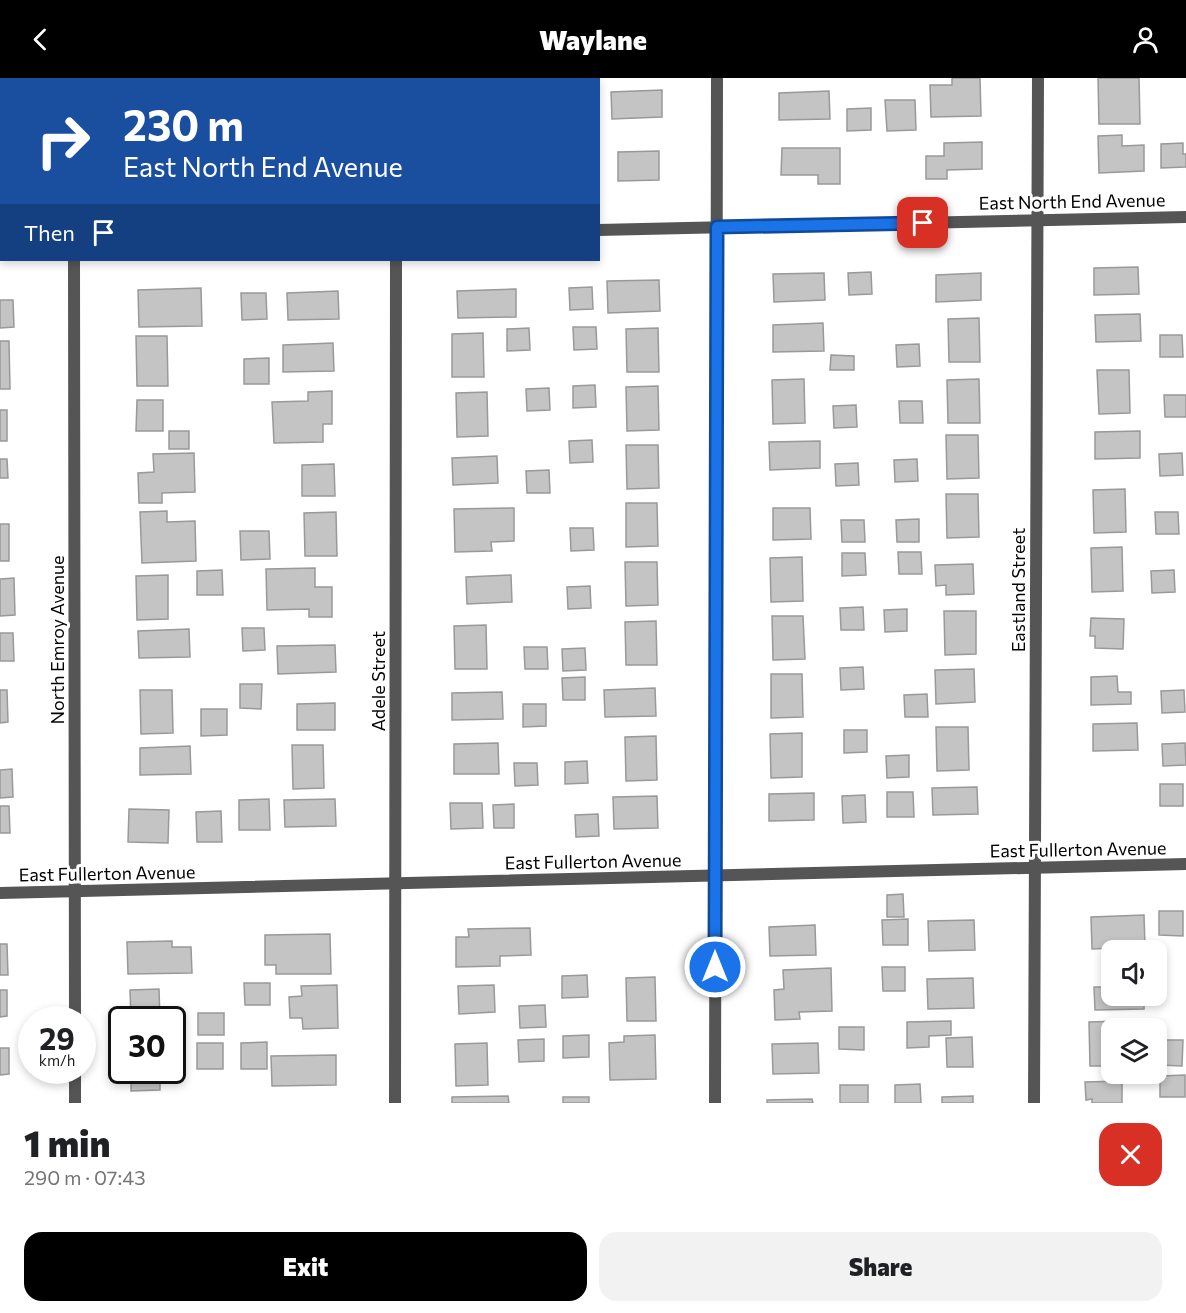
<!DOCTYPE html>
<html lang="en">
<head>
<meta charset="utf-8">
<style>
	:root { --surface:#fff; --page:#f2f2f2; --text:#202124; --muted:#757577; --accent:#000 }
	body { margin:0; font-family:Commissioner,sans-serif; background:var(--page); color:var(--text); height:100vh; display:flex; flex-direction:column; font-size:22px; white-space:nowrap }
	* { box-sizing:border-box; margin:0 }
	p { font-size:20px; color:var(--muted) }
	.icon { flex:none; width:33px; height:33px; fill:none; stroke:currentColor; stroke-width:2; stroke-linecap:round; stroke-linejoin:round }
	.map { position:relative; height:1025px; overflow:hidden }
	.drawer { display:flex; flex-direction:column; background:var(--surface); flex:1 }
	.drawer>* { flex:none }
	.top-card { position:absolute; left:0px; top:0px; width:600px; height:183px; box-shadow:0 3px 9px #0003; background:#1a4fa0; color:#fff; overflow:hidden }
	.fabs { position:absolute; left:1101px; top:862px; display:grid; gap:12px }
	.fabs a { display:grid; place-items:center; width:66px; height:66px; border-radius:12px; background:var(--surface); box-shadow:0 3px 9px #0003; font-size:30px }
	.speed { position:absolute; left:18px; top:928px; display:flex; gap:12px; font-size:30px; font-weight:700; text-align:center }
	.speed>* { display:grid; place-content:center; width:78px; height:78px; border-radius:50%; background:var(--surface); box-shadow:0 3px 9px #0003; line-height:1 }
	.speed small { font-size:15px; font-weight:400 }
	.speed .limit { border:3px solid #111; border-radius:9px; background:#fff; color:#111 }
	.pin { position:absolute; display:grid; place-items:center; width:51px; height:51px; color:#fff; margin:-26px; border-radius:12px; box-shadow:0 3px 9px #0006 }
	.me { position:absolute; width:66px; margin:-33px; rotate:0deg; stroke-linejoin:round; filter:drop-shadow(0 0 4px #0008) }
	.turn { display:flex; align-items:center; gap:21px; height:126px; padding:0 24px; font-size:27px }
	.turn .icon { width:78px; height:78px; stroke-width:2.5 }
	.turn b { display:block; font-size:42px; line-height:51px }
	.then { display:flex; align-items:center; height:57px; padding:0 24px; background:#0003; gap:12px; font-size:22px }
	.round { display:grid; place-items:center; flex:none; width:63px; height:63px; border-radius:18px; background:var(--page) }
	.overview { display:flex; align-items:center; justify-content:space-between; height:102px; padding:0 24px }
	h1 { font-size:36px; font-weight:800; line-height:45px }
	.cta { display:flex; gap:12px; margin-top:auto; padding:12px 24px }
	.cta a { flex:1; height:69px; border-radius:18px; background:var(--accent); color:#fff; font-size:24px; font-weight:800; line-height:69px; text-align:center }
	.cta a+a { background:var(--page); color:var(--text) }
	header { display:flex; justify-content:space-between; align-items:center; height:78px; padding:0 24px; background:var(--accent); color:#fff; font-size:27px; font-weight:800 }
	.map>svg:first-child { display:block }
	.building { fill:#c4c4c4; stroke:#999; stroke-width:1.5 }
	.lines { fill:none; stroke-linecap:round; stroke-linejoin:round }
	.street { stroke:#555; stroke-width:12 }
	.route-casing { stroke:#114b97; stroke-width:15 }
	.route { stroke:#1a73e8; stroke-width:10 }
	.labels { text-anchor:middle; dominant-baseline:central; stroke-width:6; stroke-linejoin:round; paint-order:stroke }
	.street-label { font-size:18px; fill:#000; stroke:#fff }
</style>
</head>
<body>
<header><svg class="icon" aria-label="back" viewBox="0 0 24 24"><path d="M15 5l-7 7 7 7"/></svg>Waylane<svg class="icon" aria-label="person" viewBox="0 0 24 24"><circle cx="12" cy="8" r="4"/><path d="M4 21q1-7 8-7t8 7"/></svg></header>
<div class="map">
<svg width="1186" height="1025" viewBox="0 0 1186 1025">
	<rect width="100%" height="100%" fill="#fff"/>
	<!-- building -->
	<g class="building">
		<path d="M952,0H980L981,38L931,39L930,7H952Z"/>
		<path d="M1098,0H1139L1140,46H1099Z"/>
		<path d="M662,12V39L612,41L611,14Z"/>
		<path d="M829,13L830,41L779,42V15Z"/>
		<path d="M885,22H915L916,52L887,53Z"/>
		<path d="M871,30V52L847,53V31Z"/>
		<path d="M0,31H2L0,69Z"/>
		<path d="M1122,57V68L1144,67V93L1099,95L1098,58Z"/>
		<path d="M982,64V91L947,92V101H926V78H944V65Z"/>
		<path d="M1183,65V76H1186V89L1161,90V66Z"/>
		<path d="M782,70H840V106H818V97H781Z"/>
		<path d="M659,73V102L618,103V74Z"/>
		<path d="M1138,189L1139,216L1094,217V190Z"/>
		<path d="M871,194L872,216L849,217L848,195Z"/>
		<path d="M824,195L825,222L774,224L773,196Z"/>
		<path d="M981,195V222L936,224V197Z"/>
		<path d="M659,202L660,233L608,235L607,203Z"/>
		<path d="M592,209L593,231L570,232L569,210Z"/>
		<path d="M201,210L202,248L139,249L138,212Z"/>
		<path d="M516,211V239L458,240L457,213Z"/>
		<path d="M338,213L339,241L288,242L287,215Z"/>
		<path d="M241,215H266L267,241L242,242Z"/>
		<path d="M0,222H13L14,249L0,250Z"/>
		<path d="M1140,236L1141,263L1096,264L1095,237Z"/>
		<path d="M979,240L980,284H949L948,241Z"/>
		<path d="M823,245L824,273L773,274V247Z"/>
		<path d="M573,249H596L597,271L574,272Z"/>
		<path d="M529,250L530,272L507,273V251Z"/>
		<path d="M658,250L659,294H627L626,251Z"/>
		<path d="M483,255L484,299H452V256Z"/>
		<path d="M1160,257H1182L1183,279H1160Z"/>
		<path d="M136,258H167L168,308H137Z"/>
		<path d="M0,263H9L10,311H0Z"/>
		<path d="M333,265L334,293L283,294V267Z"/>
		<path d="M919,266L920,288L897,289L896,267Z"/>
		<path d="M831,277L854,278V292H830Z"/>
		<path d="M269,280V306H244V281Z"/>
		<path d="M1097,292H1129L1130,335L1099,336Z"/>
		<path d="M804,301L805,345L773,346L772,302Z"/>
		<path d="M979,301L980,345H948L947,302Z"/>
		<path d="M595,307L596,329L573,330V308Z"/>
		<path d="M658,308L659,352L627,353L626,309Z"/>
		<path d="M549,310L550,332L527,333L526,311Z"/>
		<path d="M332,313V346H323V364L274,365L272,324L308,323V314Z"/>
		<path d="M487,314L488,358L457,359L456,315Z"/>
		<path d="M1164,317H1186V339H1165Z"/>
		<path d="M137,322H163V353H136Z"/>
		<path d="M899,323H922L923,345H900Z"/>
		<path d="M856,327L857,349L834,350L833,328Z"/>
		<rect x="0" y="332" width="7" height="31"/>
		<rect x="169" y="353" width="20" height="18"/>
		<path d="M1140,353V380L1095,381V354Z"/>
		<path d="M946,357H978L979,400L947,401Z"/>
		<path d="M592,362L593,384L570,385L569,363Z"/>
		<path d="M820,363V390L770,392L769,364Z"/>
		<path d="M626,367H658L659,410L627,411Z"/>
		<path d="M194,375L195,414L162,415V425H139L138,395L154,394L153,376Z"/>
		<path d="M1182,375L1183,397L1160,398L1159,376Z"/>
		<path d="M497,378L498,405L453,407L452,380Z"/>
		<path d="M0,381H7L8,400H0Z"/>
		<path d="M917,381L918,403L895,404L894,382Z"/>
		<path d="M858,385L859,407L836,408L835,386Z"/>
		<path d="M334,386L335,418H302V387Z"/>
		<path d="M549,392L550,415H527L526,393Z"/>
		<path d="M1125,411L1126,454L1094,455L1093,412Z"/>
		<path d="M946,416H978L979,459L947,460Z"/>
		<path d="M626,425H657L658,468L626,469Z"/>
		<path d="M514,430V463L491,464L492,473L455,474L454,431Z"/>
		<path d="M773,430H810L811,461L773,462Z"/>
		<path d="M167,433V444L195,443L196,483L142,485L140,434Z"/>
		<path d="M336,434L337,478H305L304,435Z"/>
		<path d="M1155,434H1178L1179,456H1156Z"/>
		<path d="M919,441V464H897L896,442Z"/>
		<path d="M841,442H864L865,464H842Z"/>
		<rect x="0" y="446" width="9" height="37"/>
		<path d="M570,450H593L594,472L571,473Z"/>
		<path d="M240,453H269L270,481L241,482Z"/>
		<path d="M1122,469L1123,513L1092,514L1091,470Z"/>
		<path d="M898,474H921L922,496H899Z"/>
		<path d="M842,475H865L866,497L842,498Z"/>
		<path d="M802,479L803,523L771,524L770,480Z"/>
		<path d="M625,484H657L658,527L626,528Z"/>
		<path d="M973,486L974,516L946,517V507L936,508L935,487Z"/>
		<path d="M315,490V509H332V539H309V531L267,532L266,491Z"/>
		<path d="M222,492L223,517H197V493Z"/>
		<path d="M1174,492L1175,514L1152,515L1151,493Z"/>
		<path d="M168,497V541L137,542L136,498Z"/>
		<path d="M511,497L512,524L467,526L466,499Z"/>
		<path d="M14,500L15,537L0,538V501Z"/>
		<path d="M590,508L591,530L568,531L567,509Z"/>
		<path d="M863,529L864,552H841L840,530Z"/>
		<path d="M907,531V553L885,554L884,532Z"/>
		<path d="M944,533H976V576L945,577Z"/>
		<path d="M772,538H803L805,581L773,582Z"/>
		<path d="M1091,540L1124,541L1123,571L1095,570V558H1090Z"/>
		<path d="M656,543L657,587H626L625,544Z"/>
		<path d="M486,547L487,591H455L454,548Z"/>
		<path d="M242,550H264L265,572L243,573Z"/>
		<path d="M189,551L190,579L139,580L138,553Z"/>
		<path d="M0,555H13L14,583H0Z"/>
		<path d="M335,567L336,594L278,596L277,568Z"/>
		<path d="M524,569H547L548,591H525Z"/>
		<path d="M585,570L586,592L563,593L562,571Z"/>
		<path d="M863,589L864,611L841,612L840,590Z"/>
		<path d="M974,591L975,624L936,626L935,592Z"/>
		<path d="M771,596H802L803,639L771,640Z"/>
		<path d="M1117,598L1118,614H1131V626L1091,627V599Z"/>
		<path d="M585,599V622H563L562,600Z"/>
		<path d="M240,606H262L261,631L240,630Z"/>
		<path d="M655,610L656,638L605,639L604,612Z"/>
		<path d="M0,612H7L8,644L0,645Z"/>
		<path d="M140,612H172L173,655L141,656Z"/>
		<path d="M1184,612L1185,634L1162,635L1161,613Z"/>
		<path d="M502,614L503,641L452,642V615Z"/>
		<path d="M927,616L928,639H905L904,617Z"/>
		<path d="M335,625V652H297V626Z"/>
		<path d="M523,626H546V648L523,649Z"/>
		<path d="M201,631H227V657L201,658Z"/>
		<path d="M1137,645L1138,672L1093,673V646Z"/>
		<path d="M936,649H968L969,692L937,693Z"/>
		<path d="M844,652H867V674L844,675Z"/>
		<path d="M802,655V699L771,700L770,656Z"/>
		<path d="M656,658L657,702L626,703L625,659Z"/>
		<path d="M498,665L499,696H454V666Z"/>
		<path d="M1185,665L1186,687L1163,688L1162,666Z"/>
		<path d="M292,667H323L324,710L293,711Z"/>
		<path d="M190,668L191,696L140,697V670Z"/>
		<path d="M909,677V699L887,700L886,678Z"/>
		<path d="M587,683L588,705L565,706V684Z"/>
		<path d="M514,685H537L538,707L515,708Z"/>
		<path d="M12,691L13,719L0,720V692Z"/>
		<rect x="1160" y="706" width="23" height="22"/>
		<path d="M977,709L978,736L933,737L932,710Z"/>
		<path d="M887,714H913L914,739H887Z"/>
		<path d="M814,715V742L769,743V716Z"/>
		<path d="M865,717L866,744L843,745L842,718Z"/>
		<path d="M657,718L658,750L614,751L613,719Z"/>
		<path d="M269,721L270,752H239V722Z"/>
		<path d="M335,721L336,748L285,749L284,722Z"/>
		<path d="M450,725H482L483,750L451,751Z"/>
		<path d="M514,726V750H494L493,727Z"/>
		<path d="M0,728H9L10,755H0Z"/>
		<path d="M129,731L169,732L168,765L128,764Z"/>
		<path d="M221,733L222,764H197L196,734Z"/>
		<path d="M598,736L599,758L576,759L575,737Z"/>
		<path d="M903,816L904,839H887V817Z"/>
		<path d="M1159,833H1183V858L1159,857Z"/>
		<path d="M1144,837L1145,869L1092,871L1091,839Z"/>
		<path d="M908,841V867H883L882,842Z"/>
		<path d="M974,842L975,872L929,873L928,843Z"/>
		<path d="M815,847L816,877L770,878L769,849Z"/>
		<path d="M530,850L531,877L500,878V888L456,889V859H469L468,851Z"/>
		<path d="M330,856L331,896H276V887H265V857Z"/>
		<path d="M172,863V869H191L192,895L128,896L127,864Z"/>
		<path d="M0,866H7L8,897H0Z"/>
		<path d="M1106,882H1112V918H1144V931L1095,932L1094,909H1106Z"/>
		<path d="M882,889H905V913H883Z"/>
		<path d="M831,890L832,933L799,934L800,941L775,942L774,912L784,911L783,892Z"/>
		<path d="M587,897L588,919L562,920V898Z"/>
		<path d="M655,899L656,943H627L626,900Z"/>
		<path d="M973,900L974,930L928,931L927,901Z"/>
		<path d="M244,905H270V927H245Z"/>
		<path d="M337,907L338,950L303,951L302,940H290L289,919L302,918L301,908Z"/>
		<path d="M494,907L495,934L459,936L458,908Z"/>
		<path d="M159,911L160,942H131L130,912Z"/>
		<path d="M0,912H7V938L0,939Z"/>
		<path d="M545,927L546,949L520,950L519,928Z"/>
		<rect x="198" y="935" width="26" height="22"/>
		<path d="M951,943V957L929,958V969L907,970V944Z"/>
		<path d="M1121,943V951H1112V988H1090L1089,944Z"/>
		<path d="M839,949H864V972L839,971Z"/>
		<path d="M589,957V979L563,980V958Z"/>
		<path d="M655,957L656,1001L610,1002L609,965L624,964V958Z"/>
		<path d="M972,959L973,989H947L946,960Z"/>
		<path d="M544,961V983L519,984L518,962Z"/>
		<path d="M1160,962H1183L1182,988L1159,987Z"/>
		<path d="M267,964V991H241V965Z"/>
		<rect x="197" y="965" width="26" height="26"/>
		<path d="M487,965L488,1007L456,1008L455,966Z"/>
		<path d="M818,965L819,995L773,996L772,966Z"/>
		<path d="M0,970H9V996L0,997Z"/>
		<path d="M336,977V1007L272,1008L271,978Z"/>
		<path d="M131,993H160V1012L131,1013Z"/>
		<path d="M1185,997V1019H1160V998Z"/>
		<path d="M1122,1003V1025H1092V1021L1086,1022L1085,1004Z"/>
		<path d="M920,1006L921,1025H895V1007Z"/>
		<rect x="840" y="1007" width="28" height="18"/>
		<path d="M508,1018L509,1025H452V1019Z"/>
		<path d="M973,1018V1025H942V1019Z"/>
		<rect x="563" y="1019" width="26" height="6"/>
		<path d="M812,1021L813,1025H767V1022Z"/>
	</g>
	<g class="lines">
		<!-- street -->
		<g class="street">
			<path d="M74,2V0"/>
			<path d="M396,2V0"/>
			<path d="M598,152L1186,139"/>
			<path d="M0,165H2"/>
			<path d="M74,182L75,942"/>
			<path d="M0,815L1186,786"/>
			<path d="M75,1025V993"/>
			<path d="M395,1025L396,182"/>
			<path d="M715,1025L717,0"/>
			<path d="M1034,1025L1038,0"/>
		</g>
	</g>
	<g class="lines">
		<defs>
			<path id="route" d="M715,889L717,149L923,145"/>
		</defs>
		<!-- route casing -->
		<use href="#route" class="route-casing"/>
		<!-- route -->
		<use href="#route" class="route"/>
	</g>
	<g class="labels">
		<!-- street labels -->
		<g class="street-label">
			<text transform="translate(1072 123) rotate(-1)">East North End Avenue</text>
			<text transform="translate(1018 512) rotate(-90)">Eastland Street</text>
			<text transform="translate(57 562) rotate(-90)">North Emroy Avenue</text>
			<text transform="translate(378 603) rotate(-90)">Adele Street</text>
			<text transform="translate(1078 771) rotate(-1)">East Fullerton Avenue</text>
			<text transform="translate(593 783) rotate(-1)">East Fullerton Avenue</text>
			<text transform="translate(107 795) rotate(-1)">East Fullerton Avenue</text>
		</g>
	</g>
</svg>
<div class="fabs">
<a><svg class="icon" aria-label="sound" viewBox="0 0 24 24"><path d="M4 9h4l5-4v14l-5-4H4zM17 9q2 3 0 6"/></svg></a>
<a><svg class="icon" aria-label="layers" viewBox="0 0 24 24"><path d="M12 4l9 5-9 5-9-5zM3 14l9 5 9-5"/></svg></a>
</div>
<div class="speed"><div>29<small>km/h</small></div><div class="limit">30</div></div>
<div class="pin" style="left:923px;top:145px;background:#d93025"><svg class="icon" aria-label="arrive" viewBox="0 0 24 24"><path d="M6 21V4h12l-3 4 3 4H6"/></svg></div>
<svg class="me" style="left:715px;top:889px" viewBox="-20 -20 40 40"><circle r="17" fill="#1a73e8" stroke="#fff" stroke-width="3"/><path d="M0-11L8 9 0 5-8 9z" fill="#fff"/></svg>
<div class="top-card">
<div class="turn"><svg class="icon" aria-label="right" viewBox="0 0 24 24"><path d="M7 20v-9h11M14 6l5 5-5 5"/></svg><div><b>230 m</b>East North End Avenue</div></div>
<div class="then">Then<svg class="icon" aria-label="arrive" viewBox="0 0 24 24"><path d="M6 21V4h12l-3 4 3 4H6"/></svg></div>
</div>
</div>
<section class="drawer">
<div class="overview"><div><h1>1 min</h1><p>290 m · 07:43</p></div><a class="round" style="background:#d93025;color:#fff"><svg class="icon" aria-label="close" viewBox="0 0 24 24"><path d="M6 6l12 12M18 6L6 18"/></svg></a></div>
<div class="cta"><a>Exit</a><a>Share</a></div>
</section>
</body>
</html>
